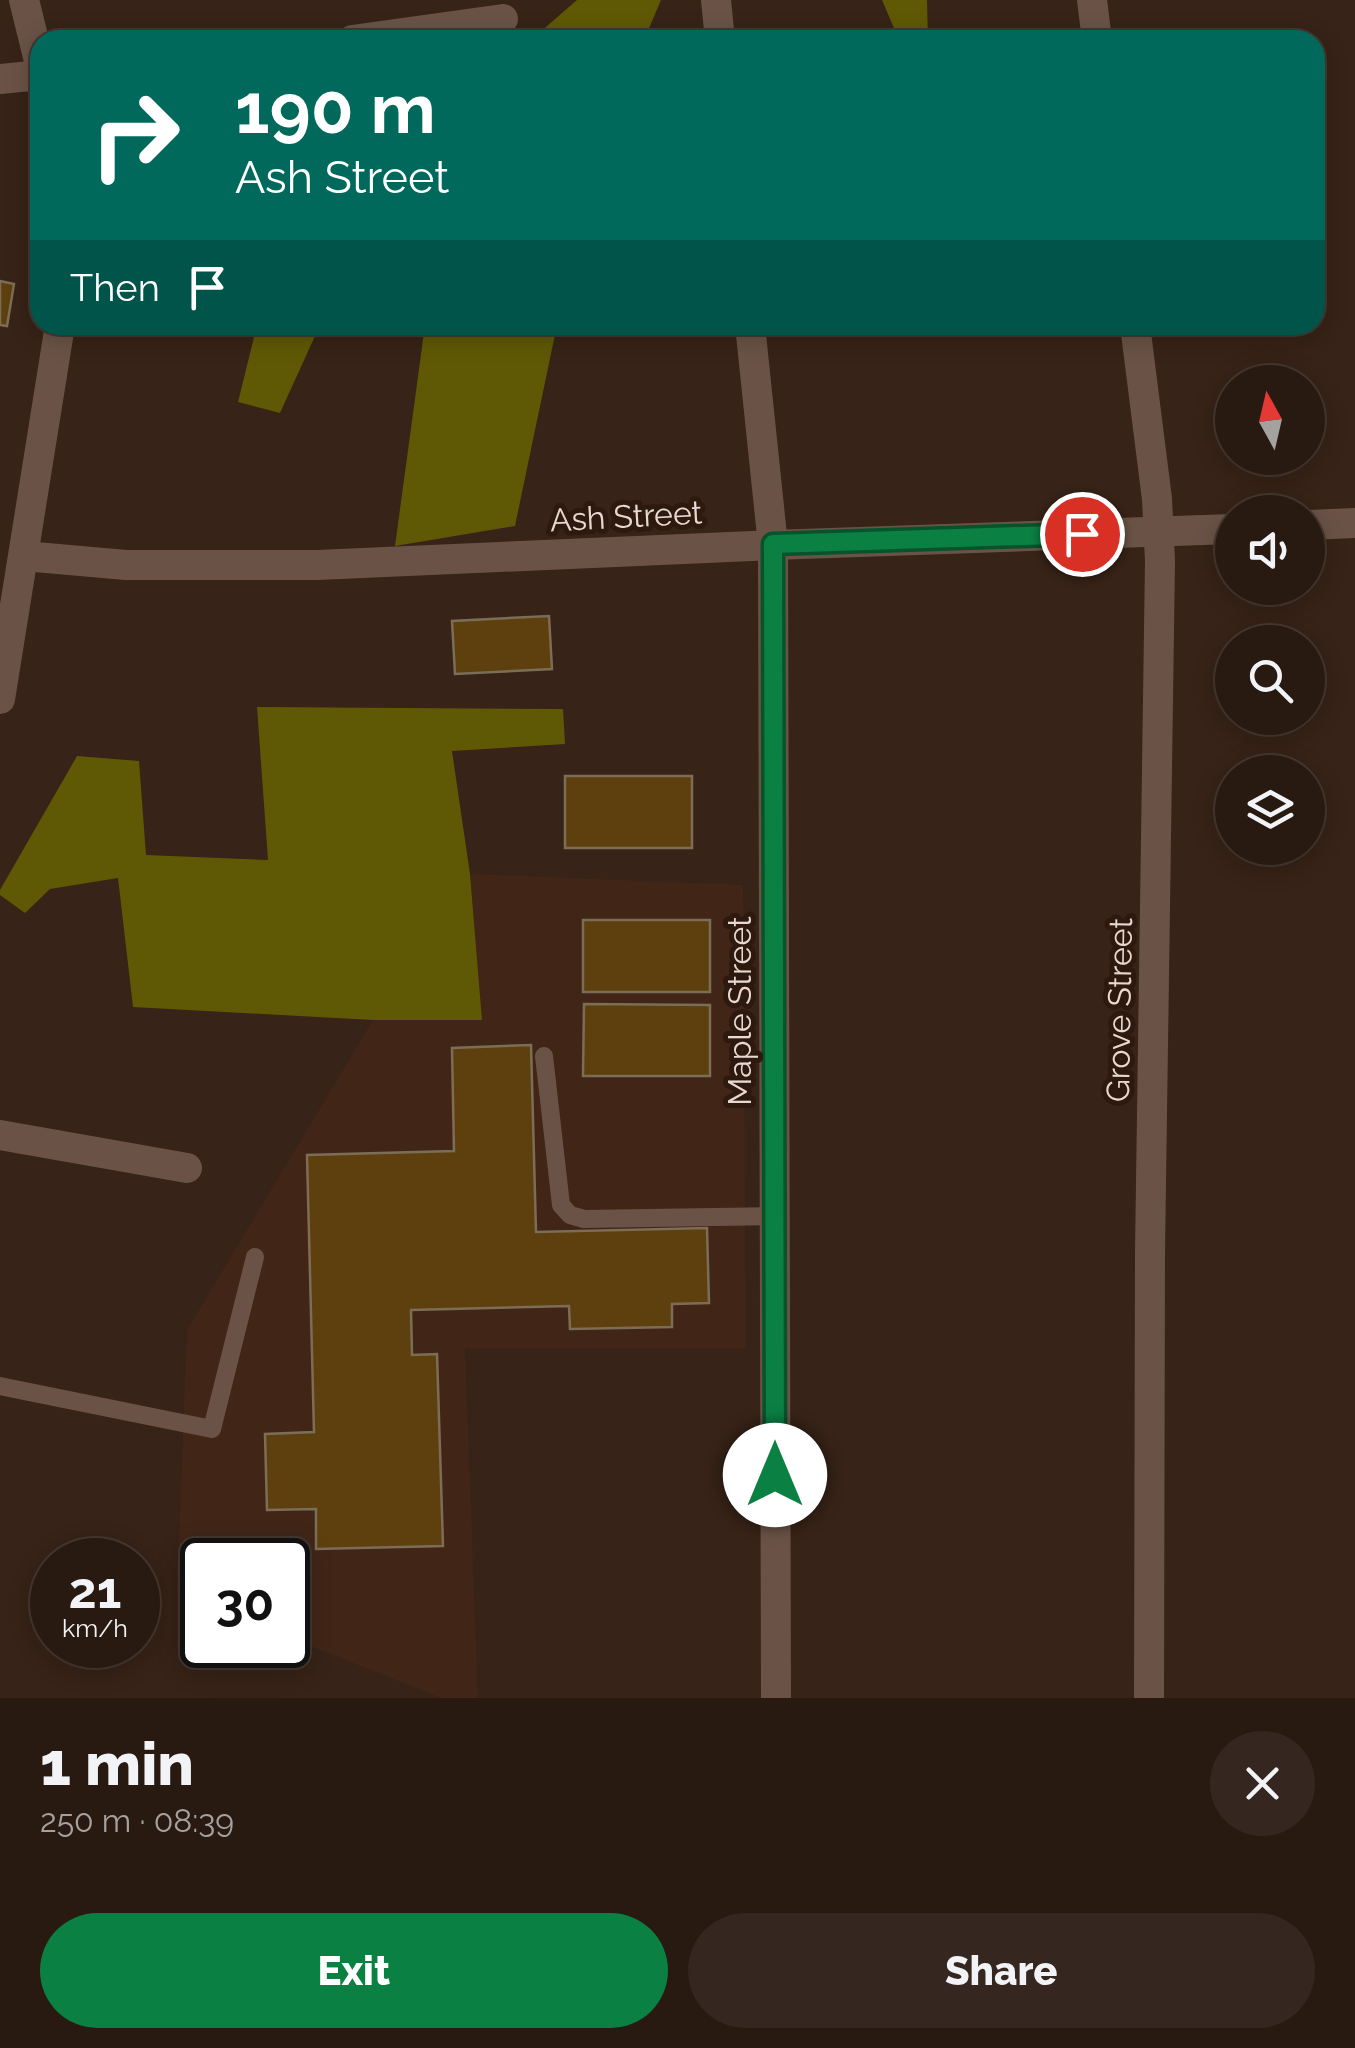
<!DOCTYPE html>
<html lang="en">
<head>
<meta charset="utf-8">
<style>
	:root { --surface:#291a11; --page:#35271f; --text:#f1f3f6; --muted:#a5a19f; --line:#453831; --accent:#0b8043 }
	body { margin:0; font-family:Raleway,sans-serif; background:var(--page); color:var(--text); height:100vh; display:flex; flex-direction:column; font-size:38px; white-space:nowrap }
	* { box-sizing:border-box; margin:0 }
	p { font-size:32px; color:var(--muted) }
	.icon { flex:none; width:55px; height:55px; fill:none; stroke:currentColor; stroke-width:2; stroke-linecap:round; stroke-linejoin:round }
	.map { position:relative; height:1698px; overflow:hidden }
	.drawer { display:flex; flex-direction:column; background:var(--surface); flex:1 }
	.drawer>* { flex:none }
	.hud { position:absolute; left:30px; top:30px; width:1295px; height:305px; border-radius:30px; box-shadow:0 5px 25px #0003,0 0 0 2px var(--line); background:#00695c; color:#fff; overflow:hidden }
	.needle { width:65px; rotate:352deg }
	.tools { position:absolute; left:1215px; top:365px; display:grid; gap:20px }
	.tools a { display:grid; place-items:center; width:110px; height:110px; border-radius:50%; background:var(--surface); box-shadow:0 5px 25px #0003,0 0 0 2px var(--line); font-size:50px }
	.speed { position:absolute; left:30px; top:1538px; display:flex; gap:20px; font-size:50px; font-weight:700; text-align:center }
	.speed>* { display:grid; place-content:center; width:130px; height:130px; border-radius:50%; background:var(--surface); box-shadow:0 5px 25px #0003,0 0 0 2px var(--line); line-height:1 }
	.speed small { font-size:25px; font-weight:400 }
	.speed .limit { border:5px solid #111; border-radius:15px; background:#fff; color:#111 }
	.pin { position:absolute; display:grid; place-items:center; width:85px; height:85px; color:#fff; margin:-42px; border:5px solid #fff; border-radius:50%; box-shadow:0 2px 10px #0007 }
	.me { position:absolute; width:110px; margin:-55px; rotate:0deg; stroke-linejoin:round; filter:drop-shadow(0 0 8px #0008) }
	.turn { display:flex; align-items:center; gap:35px; height:210px; padding:0 40px; font-size:45px }
	.turn .icon { width:130px; height:130px; stroke-width:2.5 }
	.turn b { display:block; font-size:70px; line-height:85px }
	.then { display:flex; align-items:center; height:95px; padding:0 40px; background:#0003; gap:20px; font-size:38px }
	.round { display:grid; place-items:center; flex:none; width:105px; height:105px; border-radius:52px; background:var(--page) }
	.overview { display:flex; align-items:center; justify-content:space-between; height:170px; padding:0 40px }
	h1 { font-size:60px; font-weight:800; line-height:75px }
	.button { display:flex; gap:20px; margin-top:auto; padding:20px 40px }
	.button a { flex:1; height:115px; border-radius:60px; background:var(--accent); color:#fff; font-size:40px; font-weight:800; line-height:115px; text-align:center }
	.button a+a { background:var(--page); color:var(--text) }
	.map>svg:first-child { display:block }
	.built { fill:#412617 }
	.forest { fill:#5f5905 }
	.building { fill:#5d400d; stroke:#7c6d57; stroke-width:2.5 }
	.lines { fill:none; stroke-linecap:round; stroke-linejoin:round }
	.lane { stroke:#6a5346; stroke-width:18 }
	.street { stroke:#6a5346; stroke-width:30 }
	.route-casing { stroke:#07532c; stroke-width:25 }
	.route { stroke:#0b8043; stroke-width:18 }
	.labels { text-anchor:middle; dominant-baseline:central; stroke-width:10; stroke-linejoin:round; paint-order:stroke }
	.street-label { font-size:32px; fill:#e7d9d1; stroke:#2d190e }
</style>
</head>
<body>
<div class="map">
<svg width="1355" height="1698" viewBox="0 0 1355 1698">
	<rect width="100%" height="100%" fill="#372317"/>
	<!-- built -->
	<path class="built" d="M470,874L743,885L746,1348H465L478,1698H441L288,1637V1560H202V1603L177,1593L187,1330L373,1020L482,1019Z"/>
	<!-- forest -->
	<g class="forest">
		<path d="M577,0H661L644,40H531Z"/>
		<path d="M882,0H927L928,40H899Z"/>
		<path d="M257,325H320L280,413L238,402Z"/>
		<path d="M425,325H557L515,526L395,546Z"/>
		<path d="M257,707L563,709L565,744L452,751L470,874L482,1020H373L133,1007L118,878L50,889L25,913L0,895V890L77,756L139,761L146,855L268,860Z"/>
	</g>
	<!-- building -->
	<g class="building">
		<path d="M0,281L14,284L7,326L0,325Z"/>
		<path d="M549,616L552,669L455,674L452,621Z"/>
		<rect x="565" y="776" width="127" height="72"/>
		<rect x="583" y="920" width="127" height="72"/>
		<path d="M584,1004L710,1005V1076H583Z"/>
		<path d="M531,1045L536,1232L707,1228L709,1303L672,1304V1327L570,1329L569,1306L411,1310L412,1355L437,1354L443,1546L316,1549V1509L267,1510L265,1434L314,1432L307,1155L454,1151L452,1048Z"/>
	</g>
	<g class="lines">
		<!-- lane -->
		<g class="lane">
			<path d="M544,1056L561,1205L570,1215L584,1219L775,1216"/>
			<path d="M0,1386L212,1429L255,1257"/>
		</g>
		<!-- street -->
		<g class="street">
			<path d="M24,0L40,65"/>
			<path d="M716,0L720,40"/>
			<path d="M1092,0L1097,40"/>
			<path d="M352,40L503,19"/>
			<path d="M0,79L40,75"/>
			<path d="M750,325L773,545L776,1698"/>
			<path d="M1135,325L1157,499L1160,561L1150,1252L1149,1698"/>
			<path d="M1308,525L1355,523"/>
			<path d="M24,556L126,565H317L773,545L1232,529"/>
			<path d="M0,699L60,325"/>
			<path d="M0,1135L187,1168"/>
		</g>
	</g>
	<g class="lines">
		<defs>
			<path id="route" d="M775,1475L773,544L1082,534"/>
		</defs>
		<!-- route casing -->
		<use href="#route" class="route-casing"/>
		<!-- route -->
		<use href="#route" class="route"/>
	</g>
	<g class="labels">
		<!-- street labels -->
		<g class="street-label">
			<text transform="translate(626 516) rotate(-3)">Ash Street</text>
			<text transform="translate(1119 1010) rotate(-89)">Grove Street</text>
			<text transform="translate(739 1011) rotate(-90)">Maple Street</text>
		</g>
	</g>
</svg>
<div class="tools">
<a><svg class="needle" viewBox="-14 -14 28 28"><path d="M0-13l5 13h-10z" fill="#e53935"/><path d="M0 13l5-13h-10z" fill="#a5a19f"/></svg></a>
<a><svg class="icon" aria-label="sound" viewBox="0 0 24 24"><path d="M4 9h4l5-4v14l-5-4H4zM17 9q2 3 0 6"/></svg></a>
<a><svg class="icon" aria-label="search" viewBox="0 0 24 24"><circle cx="10" cy="10" r="6"/><path d="M15 15l6 6"/></svg></a>
<a><svg class="icon" aria-label="layers" viewBox="0 0 24 24"><path d="M12 4l9 5-9 5-9-5zM3 14l9 5 9-5"/></svg></a>
</div>
<div class="speed"><div>21<small>km/h</small></div><div class="limit">30</div></div>
<div class="pin" style="left:1082px;top:534px;background:#d93025"><svg class="icon" aria-label="arrive" viewBox="0 0 24 24"><path d="M6 21V4h12l-3 4 3 4H6"/></svg></div>
<svg class="me" style="left:775px;top:1475px" viewBox="-20 -20 40 40"><circle r="19" fill="#fff"/><path d="M0-13L10 11 0 6-10 11z" fill="#0b8043"/></svg>
<div class="hud">
<div class="turn"><svg class="icon" aria-label="right" viewBox="0 0 24 24"><path d="M7 20v-9h11M14 6l5 5-5 5"/></svg><div><b>190 m</b>Ash Street</div></div>
<div class="then">Then<svg class="icon" aria-label="arrive" viewBox="0 0 24 24"><path d="M6 21V4h12l-3 4 3 4H6"/></svg></div>
</div>
</div>
<section class="drawer">
<div class="overview"><div><h1>1 min</h1><p>250 m · 08:39</p></div><a class="round"><svg class="icon" aria-label="close" viewBox="0 0 24 24"><path d="M6 6l12 12M18 6L6 18"/></svg></a></div>
<div class="button"><a>Exit</a><a>Share</a></div>
</section>
</body>
</html>
